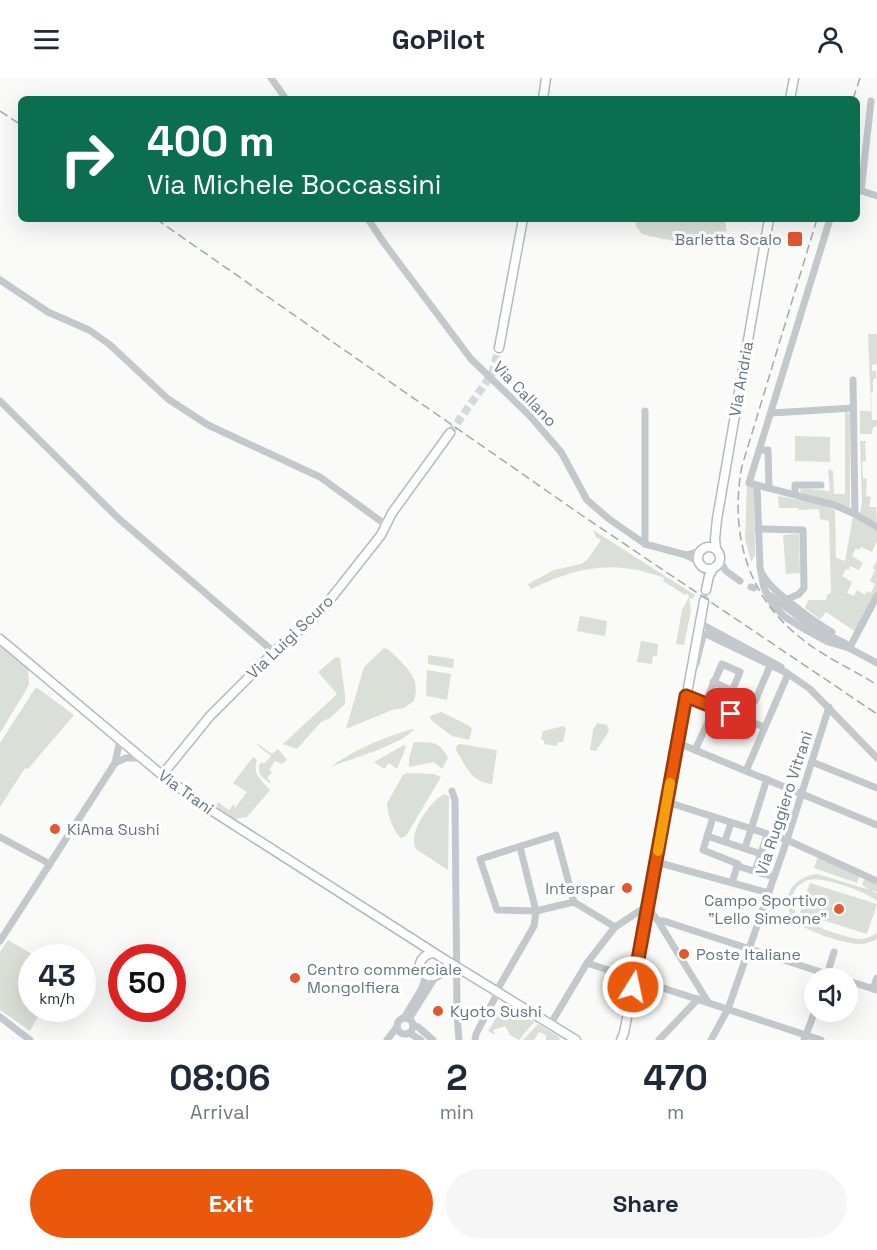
<!DOCTYPE html>
<html lang="en">
<head>
<meta charset="utf-8">
<style>
	:root { --surface:#fff; --page:#f6f6f7; --text:#1f2937; --muted:#747a83; --accent:#ea580c }
	body { margin:0; font-family:"Space Grotesk",sans-serif; background:var(--page); color:var(--text); height:100vh; display:flex; flex-direction:column; font-size:22px; white-space:nowrap }
	* { box-sizing:border-box; margin:0 }
	p { font-size:20px; color:var(--muted) }
	.icon { flex:none; width:33px; height:33px; fill:none; stroke:currentColor; stroke-width:2; stroke-linecap:round; stroke-linejoin:round }
	.map { position:relative; height:962px; overflow:hidden }
	.sheet { display:flex; flex-direction:column; background:var(--surface); flex:1 }
	.sheet>* { flex:none }
	.top-card { position:absolute; left:18px; top:18px; width:842px; height:126px; border-radius:9px; box-shadow:0 6px 24px #0002; background:#0b6e4f; color:#fff; overflow:hidden }
	.controls { position:absolute; left:804px; top:890px; display:grid; gap:12px }
	.controls a { display:grid; place-items:center; width:54px; height:54px; border-radius:50%; background:var(--surface); box-shadow:0 6px 24px #0002; font-size:30px }
	.speed { position:absolute; left:18px; top:866px; display:flex; gap:12px; font-size:30px; font-weight:700; text-align:center }
	.speed>* { display:grid; place-content:center; width:78px; height:78px; border-radius:50%; background:var(--surface); box-shadow:0 6px 24px #0002; line-height:1 }
	.speed small { font-size:15px; font-weight:400 }
	.speed .limit { border:9px solid #d22; background:#fff; color:#111 }
	.pin { position:absolute; display:grid; place-items:center; width:51px; height:51px; color:#fff; margin:-26px; border-radius:12px; box-shadow:0 3px 9px #0006 }
	.me { position:absolute; width:66px; margin:-33px; rotate:10deg; stroke-linejoin:round; filter:drop-shadow(0 0 4px #0008) }
	.turn { display:flex; align-items:center; gap:21px; height:126px; padding:0 30px; font-size:27px }
	.turn .icon { width:78px; height:78px; stroke-width:2.5 }
	.turn b { display:block; font-size:42px; line-height:51px }
	.eta { display:flex; justify-content:space-evenly; align-items:center; height:102px; text-align:center }
	.eta b { font-size:36px; font-weight:600; line-height:42px }
	.action { display:flex; gap:12px; margin-top:auto; padding:12px 30px }
	.action a { flex:1; height:69px; border-radius:36px; background:var(--accent); color:#fff; font-size:24px; font-weight:600; line-height:69px; text-align:center }
	.action a+a { background:var(--page); color:var(--text) }
	header { display:flex; justify-content:space-between; align-items:center; height:78px; padding:0 30px; background:var(--surface); font-size:27px; font-weight:600 }
	.map>svg:first-child { display:block }
	.green { fill:#dadfd7 }
	.lines { fill:none; stroke-linecap:round; stroke-linejoin:round }
	.major-tunnel { stroke:#d5d9db; stroke-width:8; stroke-dasharray:8 4; stroke-linecap:butt }
	.major-casing { stroke:#b5babe; stroke-width:11 }
	.minor { stroke:#c3c8cc; stroke-width:7 }
	.major { stroke:#fff; stroke-width:8 }
	.rail { stroke:#a2aab0; stroke-width:1.5; stroke-dasharray:9 4.5; stroke-linecap:butt }
	.major-bridge-casing { stroke:#b5babe; stroke-width:11; stroke-linecap:butt }
	.major-bridge { stroke:#fff; stroke-width:8 }
	.route-casing { stroke:#983908; stroke-width:15 }
	.route { stroke:#ea580c; stroke-width:10 }
	.slow { stroke:#f59e0b; stroke-width:10 }
	.poi-dot { fill:#e4572e; stroke:#fff; stroke-width:2 }
	.labels { text-anchor:middle; dominant-baseline:central; stroke-width:6; stroke-linejoin:round; paint-order:stroke }
	.poi-label { font-size:16px; fill:#657683; stroke:#fff; text-anchor:start }
	.street-label { font-size:16px; fill:#657683; stroke:#fff }
</style>
</head>
<body>
<header><svg class="icon" aria-label="menu" viewBox="0 0 24 24"><path d="M4 6h16M4 12h16M4 18h16"/></svg>GoPilot<svg class="icon" aria-label="person" viewBox="0 0 24 24"><circle cx="12" cy="8" r="4"/><path d="M4 21q1-7 8-7t8 7"/></svg></header>
<div class="map">
<svg width="877" height="962" viewBox="0 0 877 962">
	<rect width="100%" height="100%" fill="#fafaf8"/>
	<!-- green -->
	<g class="green">
		<path d="M634,141H724C729,153 726,164 713,168C704,170 652,159 642,156L637,150Z"/>
		<path d="M868,256H877V286L872,287V293H876V300L873,301V314L871,315L872,342H877V349H873L872,356H860V333H871Z"/>
		<path d="M845,334L850,335V430L800,414L801,410L830,413L828,391L833,393L834,416H845Z"/>
		<path d="M795,358L830,359V384L795,383Z"/>
		<path d="M860,363H867L865,365L866,383L862,384L863,400L867,401L866,418L871,419L869,429H876L877,445L860,435L862,425Z"/>
		<path d="M747,406L754,410L755,477L751,484L745,461Z"/>
		<path d="M778,418L817,425L835,432L836,480L845,483L853,438L877,453V463L872,474L861,469L859,472L856,470L852,478L863,485L859,492L850,488L849,492L846,491L842,498L852,504L847,515L854,518L857,512L865,517L867,513L871,515L875,506L870,503L875,492L873,490L877,482V514L856,554L826,534L820,541L805,530L808,522H826L827,517L831,515L829,443L820,441L819,431L799,432L798,430H779Z"/>
		<path d="M593,452L695,517L692,521L689,520L691,532L684,567L676,566L682,532L689,519L688,516L685,517L663,503L664,500C614,481 578,489 531,511L528,506L554,492L581,486L587,482L601,462L596,459Z"/>
		<path d="M799,456L800,495L786,496L783,457Z"/>
		<path d="M580,538L607,543L605,558L577,553Z"/>
		<path d="M641,563L658,566L657,578H653L652,586L637,584Z"/>
		<path d="M0,565L28,590L29,606L26,612L0,655Z"/>
		<path d="M384,570L389,572C404,587 422,599 414,623L404,630L392,632L346,651L364,589Z"/>
		<path d="M428,577L454,581L453,590L428,586Z"/>
		<path d="M336,579L340,580L345,617V626L330,640L321,644L297,671L283,666L337,616L318,594Z"/>
		<path d="M427,592L451,596L447,622L427,618L426,615Z"/>
		<path d="M36,609L74,637L28,691L25,690L0,729V665Z"/>
		<path d="M441,634L470,648L472,651L469,662L452,658L431,642L430,638Z"/>
		<path d="M597,645L607,647L609,653L596,673L590,672L593,652Z"/>
		<path d="M564,648L566,651L563,664H558L557,668L544,666V662H541L543,653Z"/>
		<path d="M412,651H414C402,667 350,681 330,689C356,671 382,660 412,651Z"/>
		<path d="M414,664C432,665 439,662 448,680L442,691L434,684L409,689V680Z"/>
		<path d="M258,666L272,676L278,671L287,682L282,686L275,683L269,692L272,694L267,700L271,704L270,705C262,700 255,693 261,684L264,686L271,678L257,667Z"/>
		<path d="M460,666L497,672L492,706C472,705 465,687 456,672L457,667Z"/>
		<path d="M404,667L406,669L397,691L389,685L384,691L374,684Z"/>
		<path d="M253,679L257,682C252,697 262,702 270,712L247,739L234,741L216,728L218,724L229,732L234,726L235,730L247,714L233,705Z"/>
		<path d="M407,695L434,696L441,699L406,758L401,760C392,752 388,737 387,725L403,697Z"/>
		<path d="M444,716L449,718L448,792L416,771C407,755 429,725 444,716Z"/>
		<path d="M818,779L860,797L857,805L814,790Z"/>
		<path d="M817,796L870,812L862,807L865,798L877,804V814L871,812L877,816V823C867,814 822,798 809,802C803,803 797,808 794,814C791,821 792,830 797,837C807,847 844,859 859,861C866,861 872,858 877,855V861C871,864 866,866 859,866C846,866 808,854 798,845C776,826 791,798 817,796Z"/>
		<path d="M810,805L877,826L867,856L800,835Z"/>
		<path d="M8,862L37,879H32V930H43L30,953L0,932V874Z"/>
		<path d="M505,925L534,944L519,962L510,957L505,948L493,952L495,957L488,953Z"/>
		<path d="M538,946L559,959L560,962H546V957L539,954L534,962H523Z"/>
	</g>
	<g class="lines">
		<!-- major-tunnel -->
		<path class="major-tunnel" d="M450,355L492,296L499,270"/>
		<defs>
			<g id="major">
				<path d="M543,21L546,0"/>
				<path d="M790,21L794,0"/>
				<path d="M499,270L523,141"/>
				<circle cx="709" cy="480" r="11"/>
				<path d="M716,471L715,461L717,441L769,141"/>
				<path d="M706,512L709,498L713,491"/>
				<path d="M0,561L162,697L203,727L447,883"/>
				<path d="M162,697L210,638L274,574L321,533L381,457L392,435L450,355"/>
				<path d="M433,875C420,876 413,894 429,898C437,900 440,893 447,892"/>
				<path d="M465,894L576,962"/>
				<path d="M621,962L624,955L633,909L704,523"/>
			</g>
		</defs>
		<!-- major casing -->
		<use href="#major" class="major-casing"/>
		<!-- minor -->
		<g class="minor">
			<path d="M271,0L286,21"/>
			<path d="M859,112L877,118"/>
			<path d="M861,113L871,23"/>
			<path d="M368,141L384,165L471,281L530,338L561,374L587,422L609,441L645,466L686,477L698,483"/>
			<path d="M830,141L749,405L834,427L855,436L877,449"/>
			<path d="M0,202L48,234L89,252L109,266L168,321L208,347L320,399L386,447"/>
			<path d="M853,302L855,436"/>
			<path d="M0,323L118,440L274,574"/>
			<path d="M645,333V466"/>
			<path d="M772,335L853,330"/>
			<path d="M760,372H768L769,410"/>
			<path d="M757,408L760,489L764,510L773,527L785,539L806,552L828,564L849,570"/>
			<path d="M795,416V407H821"/>
			<path d="M758,451L803,452L804,510L799,516L788,521"/>
			<path d="M686,477L700,473"/>
			<path d="M720,483L726,493L740,503"/>
			<path d="M763,497C770,512 817,546 832,554"/>
			<path d="M751,509L754,510"/>
			<path d="M771,518L812,549L846,566L849,570L877,585"/>
			<path d="M700,543L705,548L781,589"/>
			<path d="M851,567L877,518"/>
			<path d="M696,586L703,558L706,556L787,595L810,611L877,680"/>
			<path d="M713,604L755,623L770,588"/>
			<path d="M686,618L764,649"/>
			<path d="M705,625L722,586L740,594L732,613"/>
			<path d="M678,665L877,747"/>
			<path d="M695,672L715,629"/>
			<path d="M812,684L877,710"/>
			<path d="M115,685L126,680H142"/>
			<path d="M746,693L788,596"/>
			<path d="M452,713L455,722L457,935L459,962"/>
			<path d="M667,724L787,762L877,803"/>
			<path d="M713,739L703,772L738,786L737,788"/>
			<path d="M707,758L761,776"/>
			<path d="M0,759L50,786"/>
			<path d="M725,763L731,745"/>
			<path d="M745,770L767,701"/>
			<path d="M656,784L769,815"/>
			<path d="M755,793L767,757"/>
			<path d="M732,805L737,788L774,799"/>
			<path d="M574,824L556,757L480,781L497,832L536,833L574,824L615,849"/>
			<path d="M658,843L708,924"/>
			<path d="M0,863L115,685L120,662"/>
			<path d="M587,885L821,962"/>
			<path d="M826,900L834,874"/>
			<path d="M848,903L877,912"/>
			<path d="M500,907L534,848L536,833L520,769"/>
			<path d="M873,911L877,900"/>
			<path d="M0,939L30,962"/>
			<circle cx="405" cy="948" r="8"/>
			<path d="M404,940L422,910L426,897"/>
			<path d="M409,941L436,898"/>
			<path d="M413,947L418,949L433,962"/>
			<path d="M550,947L587,885L615,849L647,828L658,843H664L839,900"/>
			<path d="M409,955L421,962"/>
			<path d="M387,962L397,949"/>
			<path d="M475,962L476,956L498,914"/>
			<path d="M659,962L698,921"/>
			<path d="M711,962L728,931L787,762L829,629"/>
			<path d="M804,962L815,933"/>
		</g>
		<!-- major -->
		<use href="#major" class="major"/>
		<!-- rail -->
		<g class="rail">
			<path d="M853,21L860,0"/>
			<path d="M0,33L21,47"/>
			<path d="M156,141L580,436L877,636"/>
			<path d="M817,141L742,388C729,456 748,522 806,564C828,581 854,592 877,607"/>
		</g>
		<defs>
			<path id="major-bridge" d="M447,883L465,894"/>
		</defs>
		<!-- major-bridge casing -->
		<use href="#major-bridge" class="major-bridge-casing"/>
		<!-- major-bridge -->
		<use href="#major-bridge" class="major-bridge"/>
	</g>
	<g class="lines">
		<defs>
			<path id="route" d="M633,909L686,618L731,636"/>
		</defs>
		<!-- route casing -->
		<use href="#route" class="route-casing"/>
		<!-- route -->
		<use href="#route" class="route"/>
		<!-- slow -->
		<path class="slow" d="M658,773L670,705"/>
	</g>
	<!-- markers -->
	<g class="poi-dot">
		<rect x="787" y="153" width="16" height="16" rx="3"/>
		<circle cx="55" cy="751" r="6"/>
		<circle cx="627" cy="810" r="6"/>
		<circle cx="839" cy="831" r="6"/>
		<circle cx="684" cy="876" r="6"/>
		<circle cx="295" cy="900" r="6"/>
		<circle cx="438" cy="933" r="6"/>
	</g>
	<g class="labels">
		<!-- poi labels -->
		<g class="poi-label">
			<text x="782" y="161" text-anchor="end">Barletta Scalo</text>
			<text x="67" y="751">KiAma Sushi</text>
			<text x="615" y="810" text-anchor="end">Interspar</text>
			<text x="827" y="822" text-anchor="end">Campo Sportivo<tspan x="827" dy="18">"Lello Simeone"</tspan></text>
			<text x="696" y="876">Poste Italiane</text>
			<text x="307" y="891">Centro commerciale<tspan x="307" dy="18">Mongolfiera</tspan></text>
			<text x="450" y="933">Kyoto Sushi</text>
		</g>
		<!-- street labels -->
		<g class="street-label">
			<text transform="translate(741 301) rotate(-80)">Via Andria</text>
			<text transform="translate(525 316) rotate(46)">Via Callano</text>
			<text transform="translate(290 559) rotate(-44)">Via Luigi Scuro</text>
			<text transform="translate(186 714) rotate(36)">Via Trani</text>
			<text transform="translate(784 725) rotate(-72)">Via Ruggiero Vitrani</text>
		</g>
	</g>
</svg>
<div class="controls">
<a><svg class="icon" aria-label="sound" viewBox="0 0 24 24"><path d="M4 9h4l5-4v14l-5-4H4zM17 9q2 3 0 6"/></svg></a>
</div>
<div class="speed"><div>43<small>km/h</small></div><div class="limit">50</div></div>
<div class="pin" style="left:731px;top:636px;background:#d93025"><svg class="icon" aria-label="arrive" viewBox="0 0 24 24"><path d="M6 21V4h12l-3 4 3 4H6"/></svg></div>
<svg class="me" style="left:633px;top:909px" viewBox="-20 -20 40 40"><circle r="17" fill="#ea580c" stroke="#fff" stroke-width="3"/><path d="M0-11L8 9 0 5-8 9z" fill="#fff"/></svg>
<div class="top-card">
<div class="turn"><svg class="icon" aria-label="right" viewBox="0 0 24 24"><path d="M7 20v-9h11M14 6l5 5-5 5"/></svg><div><b>400 m</b>Via Michele Boccassini</div></div>
</div>
</div>
<section class="sheet">
<div class="eta">
<div><b>08:06</b><p>Arrival</p></div>
<div><b>2</b><p>min</p></div>
<div><b>470</b><p>m</p></div>
</div>
<div class="action"><a>Exit</a><a>Share</a></div>
</section>
</body>
</html>
